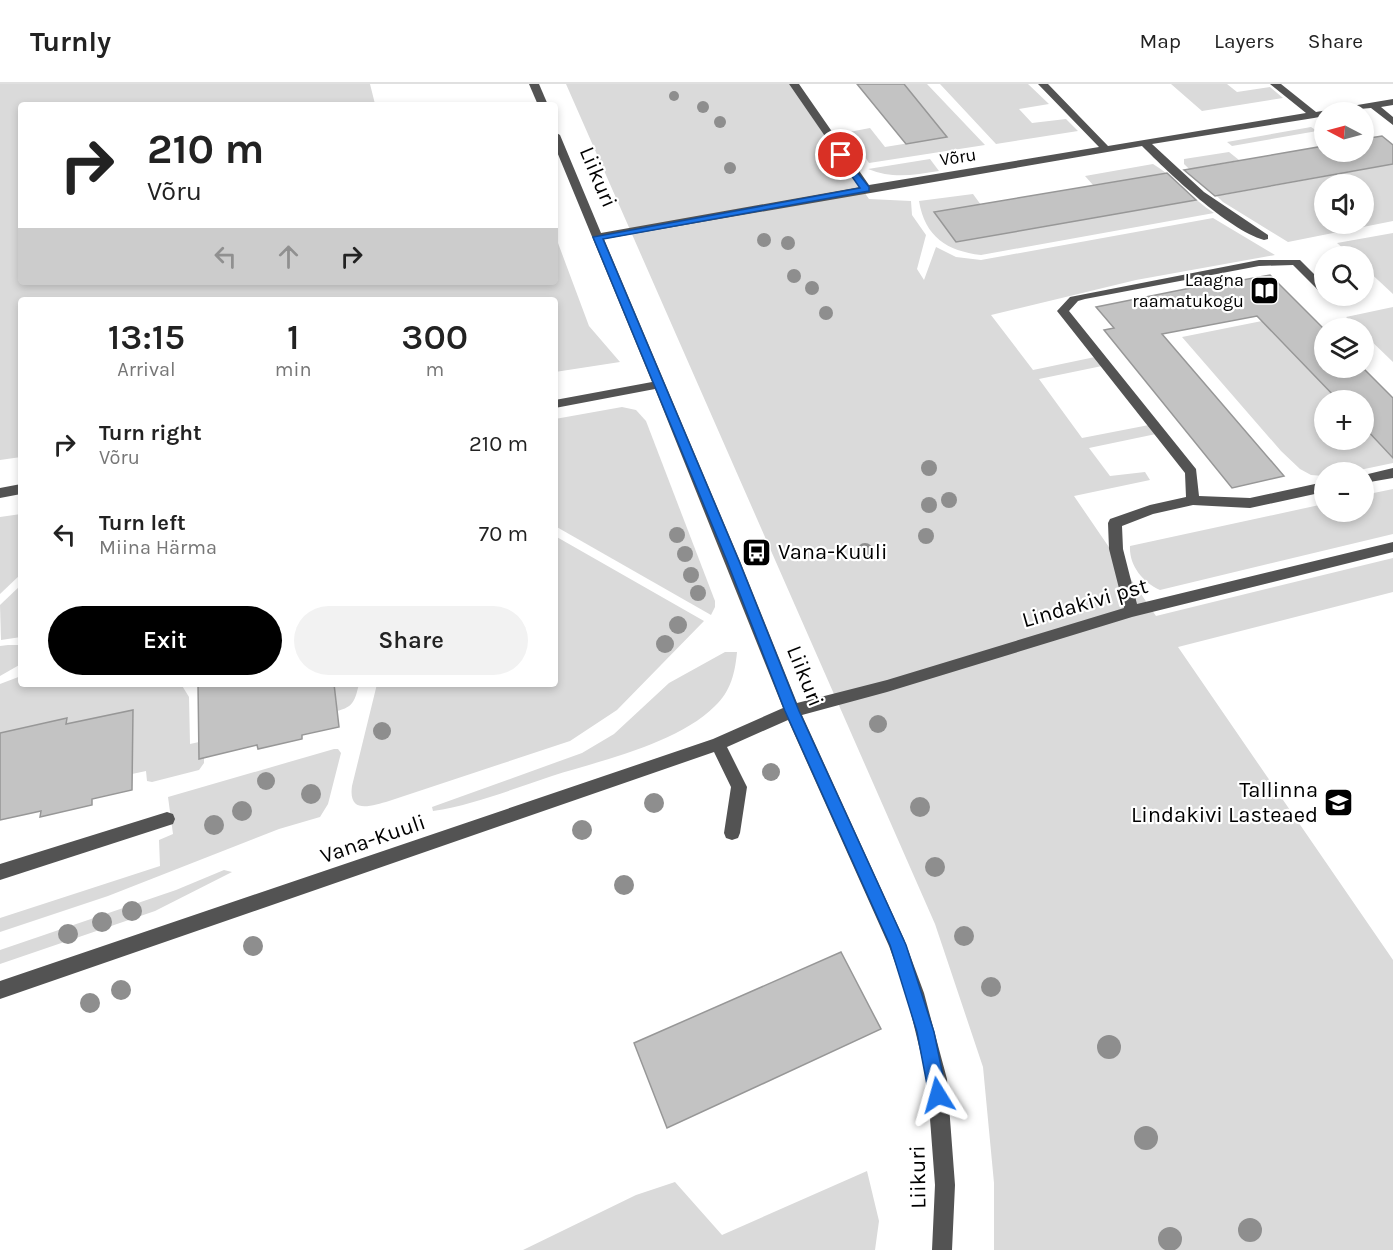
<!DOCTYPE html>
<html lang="en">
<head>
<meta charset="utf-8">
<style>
	:root { --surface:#fff; --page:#f2f2f2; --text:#222; --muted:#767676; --line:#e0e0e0; --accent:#000 }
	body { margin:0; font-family:Karla,sans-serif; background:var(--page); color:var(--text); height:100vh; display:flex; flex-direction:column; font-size:22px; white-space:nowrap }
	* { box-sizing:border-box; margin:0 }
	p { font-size:20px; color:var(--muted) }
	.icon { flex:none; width:33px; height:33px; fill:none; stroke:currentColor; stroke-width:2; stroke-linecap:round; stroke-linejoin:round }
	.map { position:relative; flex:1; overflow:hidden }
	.drawer { position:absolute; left:18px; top:213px; width:540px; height:390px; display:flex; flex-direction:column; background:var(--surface); border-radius:6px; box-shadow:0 3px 9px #0003 }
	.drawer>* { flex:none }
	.banner { position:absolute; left:18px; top:18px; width:540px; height:183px; border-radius:6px; box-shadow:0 3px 9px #0003; background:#fff; color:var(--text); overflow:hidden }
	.needle { width:39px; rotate:276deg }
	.fabs { position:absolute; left:1314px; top:18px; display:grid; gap:12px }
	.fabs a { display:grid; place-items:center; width:60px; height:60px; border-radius:50%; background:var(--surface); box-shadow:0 3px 9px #0003; font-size:30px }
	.pin { position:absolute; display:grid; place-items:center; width:51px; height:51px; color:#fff; margin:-26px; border:3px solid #fff; border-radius:50%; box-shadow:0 2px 6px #0007 }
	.me { position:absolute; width:66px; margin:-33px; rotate:352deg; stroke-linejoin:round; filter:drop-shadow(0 0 4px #0008) }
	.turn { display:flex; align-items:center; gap:21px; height:126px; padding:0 30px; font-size:27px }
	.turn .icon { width:78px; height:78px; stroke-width:2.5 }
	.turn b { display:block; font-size:42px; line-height:51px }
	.lanes { display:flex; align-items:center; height:57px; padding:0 30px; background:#0003; justify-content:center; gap:30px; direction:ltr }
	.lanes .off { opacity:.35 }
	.eta { display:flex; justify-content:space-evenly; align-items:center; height:102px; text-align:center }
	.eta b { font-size:36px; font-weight:600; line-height:42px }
	.button { display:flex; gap:12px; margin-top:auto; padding:12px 30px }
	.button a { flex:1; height:69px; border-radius:36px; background:var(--accent); color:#fff; font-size:24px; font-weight:600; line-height:69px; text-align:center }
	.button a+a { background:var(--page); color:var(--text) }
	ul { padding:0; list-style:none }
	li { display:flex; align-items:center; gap:18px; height:90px; padding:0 30px }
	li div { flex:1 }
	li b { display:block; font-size:22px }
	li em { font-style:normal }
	header { display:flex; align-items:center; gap:36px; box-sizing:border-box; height:84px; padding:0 30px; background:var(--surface); border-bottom:2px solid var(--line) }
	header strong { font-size:28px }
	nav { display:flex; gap:33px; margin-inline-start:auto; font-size:21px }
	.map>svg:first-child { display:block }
	.green { fill:#dadada; fill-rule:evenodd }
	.building { fill:#c3c3c3; stroke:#979797; stroke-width:1.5 }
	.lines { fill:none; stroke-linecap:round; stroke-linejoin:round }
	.minor { fill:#535353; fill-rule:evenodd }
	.tree { fill:#8e8e8e }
	.route { fill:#1a73e8; stroke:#114b97; stroke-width:1.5 }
	.labels { text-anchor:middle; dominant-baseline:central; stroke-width:4.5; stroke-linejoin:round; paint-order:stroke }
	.far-street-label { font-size:18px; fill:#000; stroke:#fff }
	.far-poi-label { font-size:18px; fill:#000; stroke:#fff; text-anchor:end }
	.street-label { font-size:22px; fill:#000; stroke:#fff }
	.poi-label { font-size:22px; fill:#000; stroke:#fff; text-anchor:start }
</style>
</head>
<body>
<header>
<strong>Turnly</strong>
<nav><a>Map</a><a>Layers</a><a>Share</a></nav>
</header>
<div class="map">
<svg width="1393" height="1166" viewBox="0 0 1393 1166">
	<rect width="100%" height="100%" fill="#fff"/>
	<!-- green -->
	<g class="green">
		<path d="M0,0H370L375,20L390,21H21V198H555V151L589,242L620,278L555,288V216H21V373L0,376Z"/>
		<path d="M566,0H789L869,115L911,117L912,131L926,151L917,185L924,196L936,163L956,173L981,176L1213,134L1275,171L1136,196L991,231L1033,286L1095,273L1102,282L1039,295L1082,354L1149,341L1156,350L1089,364L1110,392L1145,388L1150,396L1074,412L1156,532L1393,474V508L1178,563L1393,876V1166H994V1099L983,983L935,840Z"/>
		<path d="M904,0H927L985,61L869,79L849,48L870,44L885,63L946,53Z"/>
		<path d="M940,0H1028L1049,20L1019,25L1032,39L1066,35L1078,47L996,60Z"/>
		<path d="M1171,0H1227L1237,8L1270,3L1283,14L1202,27Z"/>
		<path d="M1311,43L1317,47L1232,62L1227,58Z"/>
		<path d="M1229,68L1239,76L1196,84L1223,111L1393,80V137L1288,158L1223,118L1184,80V75ZM1324,100H1364V140H1324Z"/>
		<path d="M930,75L939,87C913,91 893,95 868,85Z"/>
		<path d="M1153,80C1175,93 1192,115 1214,129L981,171C947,167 925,153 919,117L973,110L981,121L935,129L957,158L1164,121L1138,94L1093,101L1085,92Z"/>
		<path d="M1393,149V210L1364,183V172H1352L1337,159Z"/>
		<path d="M1393,223V278L1364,250V244H1358L1346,233Z"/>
		<path d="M1262,237L1338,316H1324V356H1364V343L1393,374V379L1350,388H1324V392L1311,391L1300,385L1281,367L1182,253Z"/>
		<path d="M622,323L636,326L646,337L715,517V523L711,531L555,442V335Z"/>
		<path d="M1393,405V450L1160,506C1142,498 1129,481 1130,462L1324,420V428H1364V411Z"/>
		<path d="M21,430V490L0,510V433Z"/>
		<path d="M555,452L704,537L617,626L570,657L389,717C371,722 348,731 352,702L377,600H555Z"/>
		<path d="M21,501V553L1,556L0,521Z"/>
		<path d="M8,561H21V580L0,592V562Z"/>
		<path d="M725,568H737C735,589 731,607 715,622C677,660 602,676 552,692C513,705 473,721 433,727L432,723L582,669L614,650L669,599Z"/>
		<path d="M21,592V600H181L189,613L190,660L199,658V674L204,673V679L199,686L152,698L147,697L146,687L132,690L133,626L66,640V635L0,649V600Z"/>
		<path d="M334,600H359C355,616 354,623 337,627Z"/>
		<path d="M334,665H338L341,669L328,720L320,733L279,745L108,812L0,848V834L160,782L159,756L173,750L168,713Z"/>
		<path d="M224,786L232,788L155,827L0,880V866L176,806Z"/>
		<path d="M867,1087L879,1137L875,1166H523L636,1111L675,1098L722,1151Z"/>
	</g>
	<!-- building -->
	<g class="building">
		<path d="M857,0H904L947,53L906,60Z"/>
		<path d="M1382,52L1393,61V80L1215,112L1184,86L1324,62V68H1364V55Z"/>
		<path d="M1167,89L1196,116L956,158L934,128Z"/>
		<path d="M1270,191L1324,245V284H1363L1393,314V374L1364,343V316H1338L1257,232L1162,250L1284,392L1232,404L1104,246L1114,244L1096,223L1235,195L1237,197Z"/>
		<path d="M198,600H334L339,643L302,651V655L258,665L257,661L199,675Z"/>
		<path d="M133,626L132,706L92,715V721L40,733L41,727L0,736V649L67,634L66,640Z"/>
		<path d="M841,868L881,945L667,1044L634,959Z"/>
	</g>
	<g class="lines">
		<!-- minor -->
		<g class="minor">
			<path d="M529,0H539L548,21H538Z"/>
			<path d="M789,0H799L869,101L1099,63L1038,0H1048L1108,62L1306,29L1270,0H1281L1316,28L1393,15V21L1381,23L1393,33V41L1371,24L1324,28V32L1314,34L1152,60L1204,108L1268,151V155L1264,156C1227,145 1170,90 1142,62L604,155L740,477L797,619L887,596L1124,524L1109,465L1108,439L1110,435L1150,421L1186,413L1185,389L1057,227L1070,213L1259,176H1300L1324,200V209L1320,208L1293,181L1259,182L1085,215L1078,217L1069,227L1196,385L1199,412L1250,414L1324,398V408L1250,424L1193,421L1153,430L1122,442L1123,465L1137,520L1393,458V468L1132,533L887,608L802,631L904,855L924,909L947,995L955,1101L952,1166H932L935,1101L927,995L906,909L889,862L788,636L727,663L747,703L740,749L738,754L732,756L726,754L724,749L731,703L714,668L0,915V897L713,655L783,624L655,305L555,324V316L652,298L555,63V48L560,51L601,149L860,103Z"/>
			<path d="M1393,384V394L1364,399V391Z"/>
			<path d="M21,400V410L0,414V404Z"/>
			<path d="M167,728L173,730L175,735L173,740L0,796V780Z"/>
		</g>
	</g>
	<!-- trees -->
	<g class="tree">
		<circle cx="674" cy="12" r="5"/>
		<circle cx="703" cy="23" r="6"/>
		<circle cx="720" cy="38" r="6"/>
		<circle cx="730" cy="84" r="6"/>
		<circle cx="764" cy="156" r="7"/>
		<circle cx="788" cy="159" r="7"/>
		<circle cx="794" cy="192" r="7"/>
		<circle cx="812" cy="204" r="7"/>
		<circle cx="826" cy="229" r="7"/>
		<circle cx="929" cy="384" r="8"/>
		<circle cx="949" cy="416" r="8"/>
		<circle cx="929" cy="421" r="8"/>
		<circle cx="677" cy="451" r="8"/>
		<circle cx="926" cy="452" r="8"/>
		<circle cx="865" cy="467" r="8"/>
		<circle cx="685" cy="470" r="8"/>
		<circle cx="691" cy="491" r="8"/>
		<circle cx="698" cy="509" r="8"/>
		<circle cx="678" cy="541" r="9"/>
		<circle cx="665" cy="560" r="9"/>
		<circle cx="878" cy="640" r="9"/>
		<circle cx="382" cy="647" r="9"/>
		<circle cx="771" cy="688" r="9"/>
		<circle cx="266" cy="697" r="9"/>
		<circle cx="311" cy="710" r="10"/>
		<circle cx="654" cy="719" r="10"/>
		<circle cx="920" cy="723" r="10"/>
		<circle cx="242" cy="727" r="10"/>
		<circle cx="214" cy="741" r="10"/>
		<circle cx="582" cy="746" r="10"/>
		<circle cx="935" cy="783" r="10"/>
		<circle cx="624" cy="801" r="10"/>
		<circle cx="132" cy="827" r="10"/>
		<circle cx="102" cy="838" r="10"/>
		<circle cx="68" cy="850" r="10"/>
		<circle cx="964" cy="852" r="10"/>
		<circle cx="253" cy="862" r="10"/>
		<circle cx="991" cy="903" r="10"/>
		<circle cx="121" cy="906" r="10"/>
		<circle cx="90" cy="919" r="10"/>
		<circle cx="1109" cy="963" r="12"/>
		<circle cx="1146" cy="1054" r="12"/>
		<circle cx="1250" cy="1146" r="12"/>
		<circle cx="1170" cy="1155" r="12"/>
	</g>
	<!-- route -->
	<path class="route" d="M841,68L869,103V107L603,155L739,477L799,627L906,861L934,948L947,1011L944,1017L938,1019L932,1017L929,1011L917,948L890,861L785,627L727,477L593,153L860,104L837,71Z"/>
	<!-- icons -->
	<defs>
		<symbol id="library-square" viewBox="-11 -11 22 22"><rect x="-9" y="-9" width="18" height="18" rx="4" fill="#000" stroke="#fff"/><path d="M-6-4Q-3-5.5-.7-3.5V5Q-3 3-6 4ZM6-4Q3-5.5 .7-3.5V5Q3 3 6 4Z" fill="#fff"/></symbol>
		<symbol id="bus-square" viewBox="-11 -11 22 22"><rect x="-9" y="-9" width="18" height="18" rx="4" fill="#000" stroke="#fff"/><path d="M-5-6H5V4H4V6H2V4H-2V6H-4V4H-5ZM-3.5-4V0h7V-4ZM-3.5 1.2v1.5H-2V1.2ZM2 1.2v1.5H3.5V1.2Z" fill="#fff"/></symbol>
		<symbol id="school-square" viewBox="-11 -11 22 22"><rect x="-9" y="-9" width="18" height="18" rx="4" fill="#000" stroke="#fff"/><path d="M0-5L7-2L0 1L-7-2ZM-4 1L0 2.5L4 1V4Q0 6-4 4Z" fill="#fff"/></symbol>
	</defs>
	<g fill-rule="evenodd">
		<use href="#library-square" x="1248" y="190" width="33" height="33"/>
		<use href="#bus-square" x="740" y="452" width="33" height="33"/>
		<use href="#school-square" x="1322" y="702" width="33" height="33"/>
	</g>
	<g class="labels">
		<!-- far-street labels -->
		<g class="far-street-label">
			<text transform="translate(958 73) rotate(-9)">Võru</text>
		</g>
		<!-- far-poi labels -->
		<g class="far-poi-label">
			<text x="1244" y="196">Laagna<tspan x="1244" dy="21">raamatukogu</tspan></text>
		</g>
		<!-- street labels -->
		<g class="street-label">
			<text transform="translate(598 93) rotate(67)">Liikuri</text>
			<text transform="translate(1085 519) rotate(-16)">Lindakivi pst</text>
			<text transform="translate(805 592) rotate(68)">Liikuri</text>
			<text transform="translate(373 755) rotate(-19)">Vana-Kuuli</text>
			<text transform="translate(918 1093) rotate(-91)">Liikuri</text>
		</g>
		<!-- poi labels -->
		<g class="poi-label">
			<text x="778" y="468">Vana-Kuuli</text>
			<text x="1318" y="706" text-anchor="end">Tallinna<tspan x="1318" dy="25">Lindakivi Lasteaed</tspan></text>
		</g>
	</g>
</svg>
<div class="fabs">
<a><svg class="needle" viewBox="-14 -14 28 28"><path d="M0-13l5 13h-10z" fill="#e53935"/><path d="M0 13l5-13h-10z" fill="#767676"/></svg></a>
<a><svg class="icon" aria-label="sound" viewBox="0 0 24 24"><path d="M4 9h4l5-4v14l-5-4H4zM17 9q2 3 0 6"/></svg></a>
<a><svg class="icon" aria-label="search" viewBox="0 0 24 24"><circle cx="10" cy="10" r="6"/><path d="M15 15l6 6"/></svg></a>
<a><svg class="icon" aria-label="layers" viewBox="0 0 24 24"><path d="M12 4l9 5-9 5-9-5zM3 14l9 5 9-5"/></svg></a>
<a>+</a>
<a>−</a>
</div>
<div class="pin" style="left:841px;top:71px;background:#d93025"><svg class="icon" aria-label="arrive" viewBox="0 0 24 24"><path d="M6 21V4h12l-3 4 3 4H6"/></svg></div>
<svg class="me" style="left:938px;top:1011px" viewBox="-20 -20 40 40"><path d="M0-17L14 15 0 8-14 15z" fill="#1a73e8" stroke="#fff" stroke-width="4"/></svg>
<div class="banner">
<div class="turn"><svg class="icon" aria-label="right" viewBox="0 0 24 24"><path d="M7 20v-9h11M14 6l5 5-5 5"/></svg><div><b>210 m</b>Võru</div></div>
<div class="lanes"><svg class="icon off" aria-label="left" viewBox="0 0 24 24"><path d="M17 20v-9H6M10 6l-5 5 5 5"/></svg><svg class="icon off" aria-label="ahead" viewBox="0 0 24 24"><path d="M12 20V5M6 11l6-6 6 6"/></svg><svg class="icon" aria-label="right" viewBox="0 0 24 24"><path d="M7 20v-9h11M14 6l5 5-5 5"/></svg></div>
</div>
<section class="drawer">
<div class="eta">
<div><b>13:15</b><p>Arrival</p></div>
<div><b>1</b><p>min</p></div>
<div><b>300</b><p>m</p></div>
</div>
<ul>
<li><svg class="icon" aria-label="right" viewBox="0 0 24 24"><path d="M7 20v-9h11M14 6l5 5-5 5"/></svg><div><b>Turn right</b><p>Võru</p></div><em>210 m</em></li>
<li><svg class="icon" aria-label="left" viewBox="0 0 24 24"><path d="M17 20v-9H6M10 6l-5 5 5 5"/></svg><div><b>Turn left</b><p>Miina Härma</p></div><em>70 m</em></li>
</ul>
<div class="button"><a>Exit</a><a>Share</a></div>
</section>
</div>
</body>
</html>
